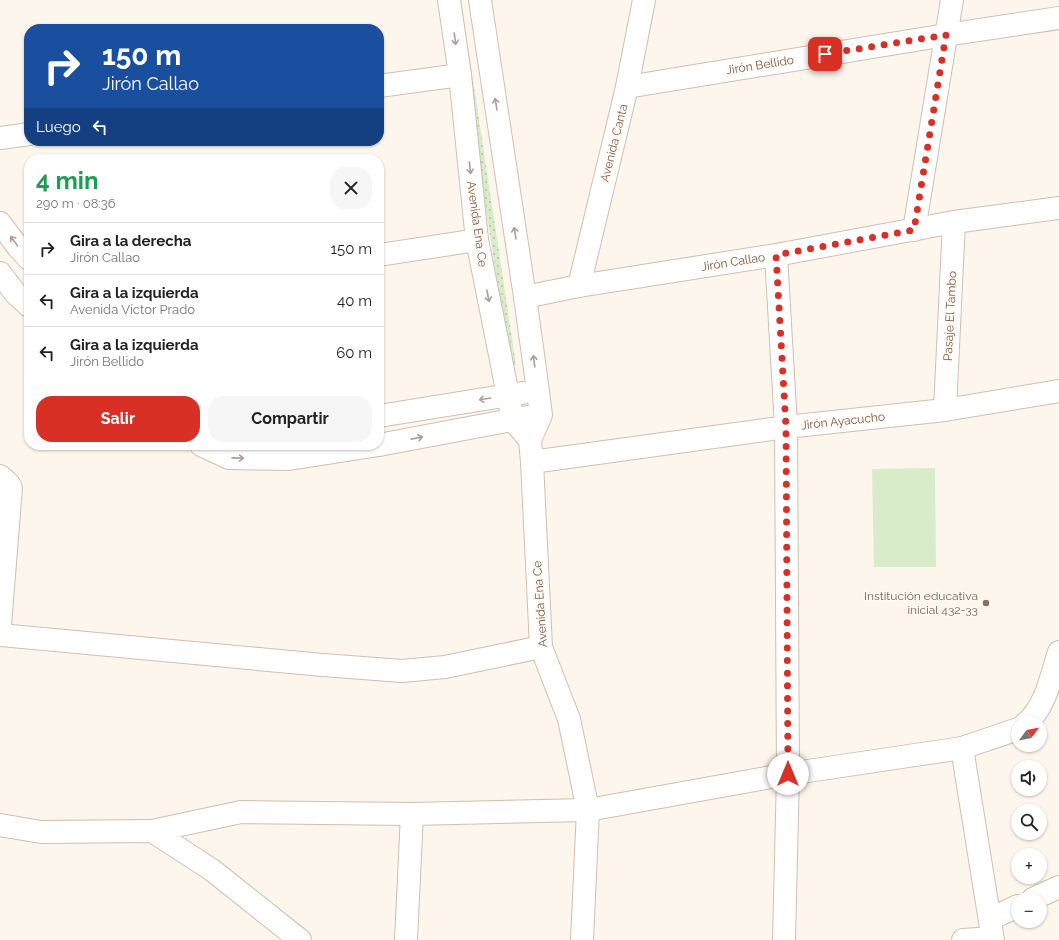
<!DOCTYPE html>
<html lang="es">
<head>
<meta charset="utf-8">
<style>
	:root { --surface:#fff; --page:#f6f6f6; --text:#222; --muted:#767676; --line:#e0e0e0; --accent:#d93025 }
	body { margin:0; font-family:Raleway,sans-serif; background:var(--page); color:var(--text); height:100vh; display:flex; flex-direction:column; font-size:15px; white-space:nowrap }
	* { box-sizing:border-box; margin:0 }
	p { font-size:13px; color:var(--muted) }
	.icon { flex:none; width:22px; height:22px; fill:none; stroke:currentColor; stroke-width:2; stroke-linecap:round; stroke-linejoin:round }
	.map { position:relative; flex:1; overflow:hidden }
	.side { position:absolute; left:24px; top:154px; width:360px; height:296px; display:flex; flex-direction:column; background:var(--surface); border-radius:16px; box-shadow:0 1px 3px #0004 }
	.side>* { flex:none }
	.top-card { position:absolute; left:24px; top:24px; width:360px; height:122px; border-radius:16px; box-shadow:0 1px 3px #0004; background:#1a4fa0; color:#fff; overflow:hidden }
	.needle { width:26px; rotate:58deg }
	.controls { position:absolute; left:1011px; top:716px; display:grid; gap:8px }
	.controls a { display:grid; place-items:center; width:36px; height:36px; border-radius:50%; background:var(--surface); box-shadow:0 1px 3px #0004; font-size:20px }
	.pin { position:absolute; display:grid; place-items:center; width:34px; height:34px; color:#fff; margin:-17px; border-radius:8px; box-shadow:0 2px 6px #0006 }
	.me { position:absolute; width:44px; margin:-22px; rotate:0deg; stroke-linejoin:round; filter:drop-shadow(0 0 3px #0008) }
	.turn { display:flex; align-items:center; gap:14px; height:84px; padding:0 12px; font-size:18px }
	.turn .icon { width:52px; height:52px; stroke-width:2.5 }
	.turn b { display:block; font-size:28px; line-height:34px }
	.then { display:flex; align-items:center; height:38px; padding:0 12px; background:#0003; gap:8px; font-size:15px }
	.round { display:grid; place-items:center; flex:none; width:42px; height:42px; border-radius:16px; background:var(--page) }
	.overview { display:flex; align-items:center; justify-content:space-between; height:68px; padding:0 12px }
	h1 { font-size:24px; font-weight:700; line-height:30px; color:#1e9e55 }
	.action { display:flex; gap:8px; margin-top:auto; padding:8px 12px }
	.action a { flex:1; height:46px; border-radius:16px; background:var(--accent); color:#fff; font-size:16px; font-weight:700; line-height:46px; text-align:center }
	.action a+a { background:var(--page); color:var(--text) }
	ul { padding:0; list-style:none }
	li { display:flex; align-items:center; gap:12px; height:52px; padding:0 12px; border-top:1px solid var(--line) }
	li div { flex:1 }
	li b { display:block; font-size:15px }
	li em { font-style:normal }
	.map>svg:first-child { display:block }
	.park { fill:url(#park-dots) }
	.pitch { fill:#d8ecc9 }
	.lines { fill:none; stroke-linecap:round; stroke-linejoin:round }
	.minor-casing { stroke:#d1beb0; stroke-width:24 }
	.minor { stroke:#fff; stroke-width:22 }
	.oneway { stroke:#af9d94 }
	.route { stroke:#d93025; stroke-width:7; stroke-dasharray:0 12.6 }
	.education-dot { fill:#8d6e63; stroke:#fffaf3; stroke-width:1.5 }
	.labels { text-anchor:middle; dominant-baseline:central; stroke-width:3; stroke-linejoin:round; paint-order:stroke }
	.street-label { font-size:12px; fill:#7a5c4d; stroke:#fffaf3 }
	.education-label { font-size:12px; fill:#785e54; stroke:#fffaf3; text-anchor:end }
</style>
</head>
<body>
<div class="map">
<svg width="1059" height="940" viewBox="0 0 1059 940">
	<defs>
		<pattern id="park-dots" width="8" height="8" patternUnits="userSpaceOnUse"><rect width="8" height="8" fill="#d8ecc9"/><path d="M2 2h.1M6 6h.1" fill="none" stroke="#b4c2a5" stroke-width="1.8" stroke-linecap="round"/></pattern>
	</defs>
	<rect width="100%" height="100%" fill="#fdf6ec"/>
	<!-- park -->
	<path class="park" d="M454,0H461L516,365L510,366Z"/>
	<!-- pitch -->
	<path class="pitch" d="M935,468L936,567H874L872,469Z"/>
	<g class="lines">
		<defs>
			<g id="minor">
				<path d="M449,0L460,75L477,240L513,420L530,440"/>
				<path d="M480,0L525,297L535,369L541,415L530,440L532,462L541,647L569,719L588,810L582,940"/>
				<path d="M379,86L460,75"/>
				<path d="M627,87L946,35L1059,18"/>
				<path d="M0,138L29,134"/>
				<path d="M0,223L18,247L29,259"/>
				<path d="M914,230L952,0"/>
				<path d="M379,255L477,240"/>
				<path d="M776,255L786,427L788,774L784,940"/>
				<path d="M0,273L16,294L29,306"/>
				<path d="M579,286L627,87L644,0"/>
				<path d="M525,297L579,286L776,255L954,222L1059,208"/>
				<path d="M945,410L954,222"/>
				<path d="M379,416L522,393"/>
				<path d="M201,445L229,458L289,459L379,445"/>
				<path d="M379,445L527,417"/>
				<path d="M532,462L786,427L945,410L1059,391"/>
				<path d="M0,476L9,484L11,488L0,625"/>
				<path d="M0,635L323,665L402,671L445,667L541,647"/>
				<path d="M1026,723C1046,707 1051,676 1059,652"/>
				<path d="M962,748L993,940"/>
				<path d="M0,825L41,832L152,831L212,870L300,940"/>
				<path d="M152,831L241,812L412,814L588,810L788,774L962,748L1018,729"/>
				<path d="M1033,899L1059,887"/>
				<path d="M990,919L1018,906"/>
				<path d="M406,940L412,814"/>
				<path d="M963,940L992,938"/>
			</g>
		</defs>
		<!-- minor casing -->
		<use href="#minor" class="minor-casing"/>
		<!-- minor -->
		<use href="#minor" class="minor"/>
	</g>
	<!-- one-way arrows -->
	<defs><path id="oneway-shaft" d="M-6 0H5M1.5-3L5.5 0L1.5 3" fill="none" stroke-width="1.6" stroke-linecap="round" stroke-linejoin="round"/></defs>
	<g class="oneway">
		<use href="#oneway-shaft" transform="translate(455 39) rotate(82)"/>
		<use href="#oneway-shaft" transform="translate(496 104) rotate(-99)"/>
		<use href="#oneway-shaft" transform="translate(470 168) rotate(84)"/>
		<use href="#oneway-shaft" transform="translate(515 233) rotate(-99)"/>
		<use href="#oneway-shaft" transform="translate(14 241) rotate(-126)"/>
		<use href="#oneway-shaft" transform="translate(488 296) rotate(79)"/>
		<use href="#oneway-shaft" transform="translate(534 361) rotate(-98)"/>
		<use href="#oneway-shaft" transform="translate(485 399) rotate(171)"/>
		<use href="#oneway-shaft" transform="translate(417 438) rotate(-11)"/>
		<use href="#oneway-shaft" transform="translate(238 458) rotate(1)"/>
	</g>
	<g class="lines">
		<!-- route -->
		<path class="route" d="M788,774L786,427L776,255L914,230L946,35L825,54"/>
	</g>
	<!-- markers -->
	<circle class="education-dot" cx="986" cy="603" r="4"/>
	<g class="labels">
		<!-- street labels -->
		<g class="street-label">
			<text transform="translate(760 65) rotate(-9)">Jirón Bellido</text>
			<text transform="translate(614 143) rotate(-76)">Avenida Canta</text>
			<text transform="translate(477 224) rotate(82)">Avenida Ena Ce</text>
			<text transform="translate(733 262) rotate(-9)">Jirón Callao</text>
			<text transform="translate(950 316) rotate(-87)">Pasaje El Tambo</text>
			<text transform="translate(843 421) rotate(-6)">Jirón Ayacucho</text>
			<text transform="translate(540 604) rotate(-94)">Avenida Ena Ce</text>
		</g>
		<!-- education labels -->
		<g class="education-label">
			<text x="978" y="596">Institución educativa<tspan x="978" dy="14">inicial 432-33</tspan></text>
		</g>
	</g>
</svg>
<div class="controls">
<a><svg class="needle" viewBox="-14 -14 28 28"><path d="M0-13l5 13h-10z" fill="#e53935"/><path d="M0 13l5-13h-10z" fill="#767676"/></svg></a>
<a><svg class="icon" aria-label="sound" viewBox="0 0 24 24"><path d="M4 9h4l5-4v14l-5-4H4zM17 9q2 3 0 6"/></svg></a>
<a><svg class="icon" aria-label="search" viewBox="0 0 24 24"><circle cx="10" cy="10" r="6"/><path d="M15 15l6 6"/></svg></a>
<a>+</a>
<a>−</a>
</div>
<div class="pin" style="left:825px;top:54px;background:#d93025"><svg class="icon" aria-label="arrive" viewBox="0 0 24 24"><path d="M6 21V4h12l-3 4 3 4H6"/></svg></div>
<svg class="me" style="left:788px;top:774px" viewBox="-20 -20 40 40"><circle r="19" fill="#fff"/><path d="M0-13L10 11 0 6-10 11z" fill="#d93025"/></svg>
<div class="top-card">
<div class="turn"><svg class="icon" aria-label="right" viewBox="0 0 24 24"><path d="M7 20v-9h11M14 6l5 5-5 5"/></svg><div><b>150 m</b>Jirón Callao</div></div>
<div class="then">Luego<svg class="icon" aria-label="left" viewBox="0 0 24 24"><path d="M17 20v-9H6M10 6l-5 5 5 5"/></svg></div>
</div>
<section class="side">
<div class="overview"><div><h1>4 min</h1><p>290 m · 08:36</p></div><a class="round"><svg class="icon" aria-label="close" viewBox="0 0 24 24"><path d="M6 6l12 12M18 6L6 18"/></svg></a></div>
<ul>
<li><svg class="icon" aria-label="right" viewBox="0 0 24 24"><path d="M7 20v-9h11M14 6l5 5-5 5"/></svg><div><b>Gira a la derecha</b><p>Jirón Callao</p></div><em>150 m</em></li>
<li><svg class="icon" aria-label="left" viewBox="0 0 24 24"><path d="M17 20v-9H6M10 6l-5 5 5 5"/></svg><div><b>Gira a la izquierda</b><p>Avenida Víctor Prado</p></div><em>40 m</em></li>
<li><svg class="icon" aria-label="left" viewBox="0 0 24 24"><path d="M17 20v-9H6M10 6l-5 5 5 5"/></svg><div><b>Gira a la izquierda</b><p>Jirón Bellido</p></div><em>60 m</em></li>
</ul>
<div class="action"><a>Salir</a><a>Compartir</a></div>
</section>
</div>
</body>
</html>
